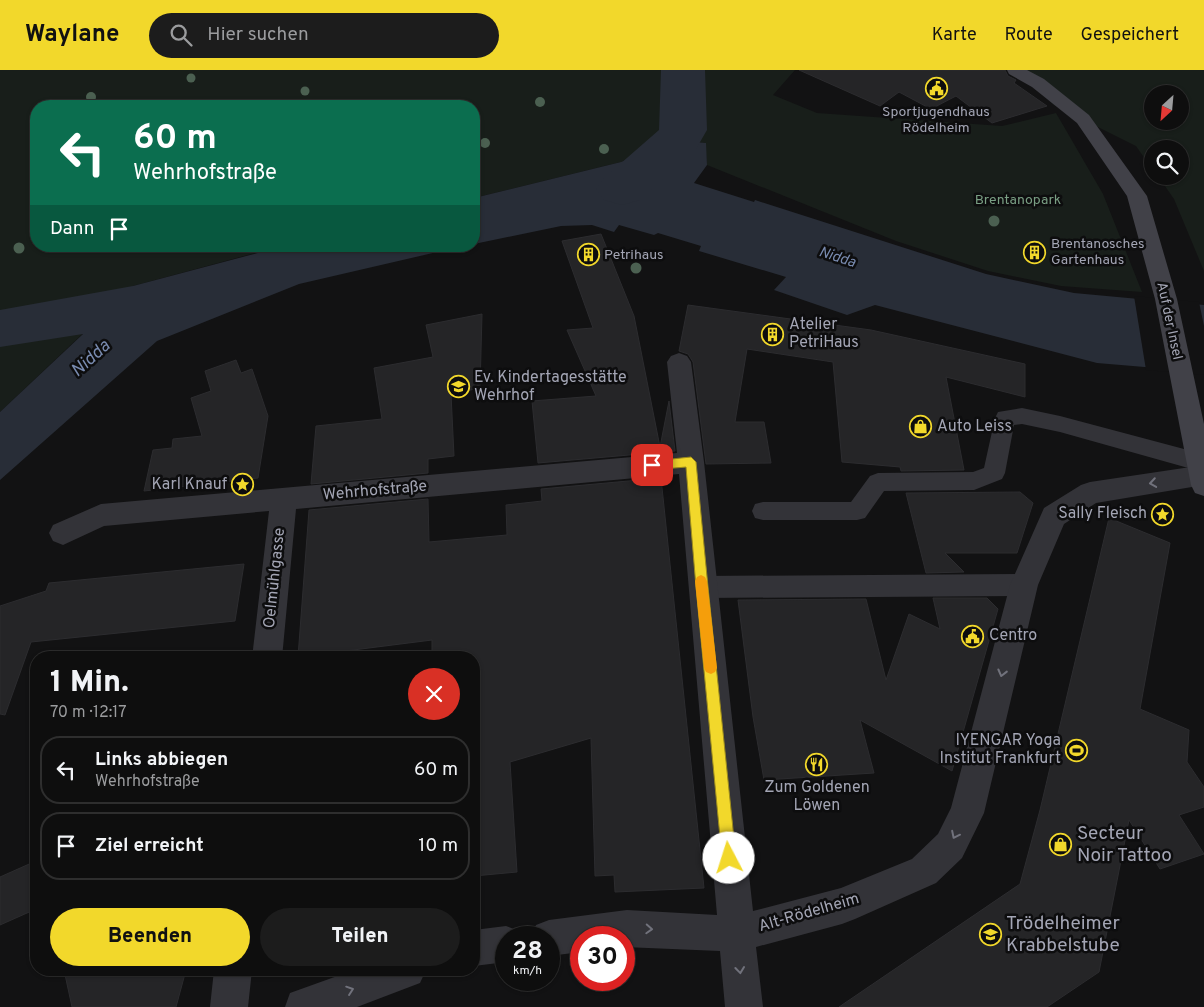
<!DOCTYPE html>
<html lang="de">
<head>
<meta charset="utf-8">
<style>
	:root { --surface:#0e0e0e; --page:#1c1c1c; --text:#f1f3f6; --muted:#9b9c9e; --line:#2e2e2e; --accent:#f2d82b }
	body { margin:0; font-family:Overpass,sans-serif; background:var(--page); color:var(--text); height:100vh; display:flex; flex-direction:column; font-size:19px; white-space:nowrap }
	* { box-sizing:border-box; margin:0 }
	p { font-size:16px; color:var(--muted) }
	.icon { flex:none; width:28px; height:28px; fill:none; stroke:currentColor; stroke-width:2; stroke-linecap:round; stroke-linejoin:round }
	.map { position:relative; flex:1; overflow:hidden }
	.details { position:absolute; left:30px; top:581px; width:450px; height:325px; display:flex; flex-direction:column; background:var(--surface); border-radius:20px; box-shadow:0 1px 4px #0004,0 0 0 1px var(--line) }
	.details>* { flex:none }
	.banner { position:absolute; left:30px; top:30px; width:450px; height:152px; border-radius:20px; box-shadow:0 1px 4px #0004,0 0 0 1px var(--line); background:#0b6e4f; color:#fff; overflow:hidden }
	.needle { width:32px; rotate:206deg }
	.controls { position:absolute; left:1144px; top:15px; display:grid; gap:10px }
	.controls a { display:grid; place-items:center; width:45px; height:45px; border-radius:50%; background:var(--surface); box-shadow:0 1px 4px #0004,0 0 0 1px var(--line); font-size:25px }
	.speed { position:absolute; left:495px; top:856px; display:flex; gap:10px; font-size:25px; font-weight:700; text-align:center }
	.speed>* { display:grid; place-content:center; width:65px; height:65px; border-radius:50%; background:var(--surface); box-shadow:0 1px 4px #0004,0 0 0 1px var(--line); line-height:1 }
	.speed small { font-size:12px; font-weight:400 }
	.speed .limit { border:8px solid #d22; background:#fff; color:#111 }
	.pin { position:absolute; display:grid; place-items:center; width:42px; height:42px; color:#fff; margin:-21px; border-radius:10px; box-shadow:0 2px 8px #0006 }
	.me { position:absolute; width:55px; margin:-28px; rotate:355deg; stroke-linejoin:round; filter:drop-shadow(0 0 4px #0008) }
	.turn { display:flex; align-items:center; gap:18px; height:105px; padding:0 20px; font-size:22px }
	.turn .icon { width:65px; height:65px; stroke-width:2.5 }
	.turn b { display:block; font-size:35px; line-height:42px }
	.then { display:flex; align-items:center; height:48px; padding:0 20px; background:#0003; gap:10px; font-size:19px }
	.round { display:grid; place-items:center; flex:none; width:52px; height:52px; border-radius:26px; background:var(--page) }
	.head { display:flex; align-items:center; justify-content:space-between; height:85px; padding:0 20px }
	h1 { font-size:30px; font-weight:800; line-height:38px }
	.button { display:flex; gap:10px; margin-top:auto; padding:10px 20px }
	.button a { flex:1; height:58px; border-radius:30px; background:var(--accent); color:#111; font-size:20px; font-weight:800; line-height:58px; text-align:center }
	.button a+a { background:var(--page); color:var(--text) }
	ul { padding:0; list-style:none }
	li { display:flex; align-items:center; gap:15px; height:68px; margin:0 10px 8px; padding:0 10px; border:2px solid var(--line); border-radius:20px }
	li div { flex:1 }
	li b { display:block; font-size:19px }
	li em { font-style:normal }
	header { display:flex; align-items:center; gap:30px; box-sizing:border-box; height:70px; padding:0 25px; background:var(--accent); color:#111 }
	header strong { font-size:24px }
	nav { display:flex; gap:28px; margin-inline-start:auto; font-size:18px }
	.search { width:350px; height:45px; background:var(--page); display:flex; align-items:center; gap:12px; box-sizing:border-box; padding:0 18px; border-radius:28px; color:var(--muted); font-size:19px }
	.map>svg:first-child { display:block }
	.green { fill:#181e1a; fill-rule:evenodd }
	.water { fill:#282d37 }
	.pier { fill:#121213 }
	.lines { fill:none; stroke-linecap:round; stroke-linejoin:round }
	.river { fill:#282d37; fill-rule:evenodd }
	.building { fill:#252527; stroke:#2c2c2f }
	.lane { fill:#333338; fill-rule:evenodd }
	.street { fill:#333338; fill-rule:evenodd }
	.secondary { fill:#414148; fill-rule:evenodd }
	.tree { fill:#4b6051 }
	.oneway { stroke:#71727c }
	.route { fill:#f2d82b; stroke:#9d8c1c }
	.slow { fill:#f59e0b }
	.labels { text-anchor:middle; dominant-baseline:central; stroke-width:5; stroke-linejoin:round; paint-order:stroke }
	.far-poi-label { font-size:14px; fill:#a3a5b4; stroke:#0d0d0e; text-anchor:start }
	.far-park-label { font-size:14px; fill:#7a9f84; stroke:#0d0d0e }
	.far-street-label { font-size:14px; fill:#a3a5b4; stroke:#0d0d0e }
	.far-water-label { font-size:15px; font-style:italic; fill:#798bb0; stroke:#0d0d0e }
	.poi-label { font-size:16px; fill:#a3a5b4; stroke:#0d0d0e; text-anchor:start }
	.street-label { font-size:16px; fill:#a3a5b4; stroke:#0d0d0e }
	.water-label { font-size:18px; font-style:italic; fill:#798bb0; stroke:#0d0d0e }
	.near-poi-label { font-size:19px; fill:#a3a5b4; stroke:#0d0d0e; text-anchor:start }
</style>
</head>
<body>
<header>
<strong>Waylane</strong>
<div class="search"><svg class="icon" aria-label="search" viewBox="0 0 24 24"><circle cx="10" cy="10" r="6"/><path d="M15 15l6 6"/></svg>Hier suchen</div>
<nav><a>Karte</a><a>Route</a><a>Gespeichert</a></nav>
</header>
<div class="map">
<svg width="1204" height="937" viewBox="0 0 1204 937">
	<rect width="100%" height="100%" fill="#121213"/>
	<!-- green -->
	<g class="green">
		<path d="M0,0H795L773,25L817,43L1002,56L1056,43L1103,124L1142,222L1061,216L988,201L896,171L707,95L705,73L662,69L647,82L621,92L474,128V36H36V176H281L133,216L0,342Z"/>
		<path d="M1016,0H1204V201L1174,129L1158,106H1180V79H1152V99L1136,76L1054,35ZM1152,24H1180V51H1152Z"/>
	</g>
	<!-- water -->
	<g class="water">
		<path d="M662,69L706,73L707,95L694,113L754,132L755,130L986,204L1074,223L1204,235V302L1097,293L875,235L847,245L774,220L786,207L699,181L701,176L658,163L654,165L619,155L614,162L592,155L561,156L474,174V128L621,92L647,82Z"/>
		<path d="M284,176H463L299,214L157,271L0,410V342L83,264L0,277V240L133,216Z"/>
	</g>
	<!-- pier -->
	<path class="pier" d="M1134,226L1199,232L1204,256V305L1146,300Z"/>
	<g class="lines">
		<!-- river -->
		<path class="river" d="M661,0H705L707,60L696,79L640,130L622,135L604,130L596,119L604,108L659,60Z"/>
	</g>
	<!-- building -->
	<g class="building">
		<path d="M799,0H1005L1008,6L1016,10L1014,13L1047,36L992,53L956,26L931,39L899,22L880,36Z"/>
		<path d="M601,164L634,246L660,377L669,331L675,381L538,393L532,331L596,326L567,260L593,258L562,171Z"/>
		<path d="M688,235L871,260L1025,294V327L946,307L964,400L901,401L900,397L842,392L833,292L747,279L735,352H764L771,393L706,394L693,292L688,284L679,281Z"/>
		<path d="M482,244L480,318L451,324L454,386L428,389V403L311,414L316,356L382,349L374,298L433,287L426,255Z"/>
		<path d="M236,290L241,303L252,299L268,346L258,408L144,421L153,380L172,378L173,369L202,366L191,328L211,321L205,301Z"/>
		<path d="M661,408L704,818L615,822L614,805L595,806L591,668L510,692L517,802L474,806V588H432V570L298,587L309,440L428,429L429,472L507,465L506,435L542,431L541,419Z"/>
		<path d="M1020,422L1033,433L1017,483H945L964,502L926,503L906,423Z"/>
		<path d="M1109,448L1170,473L1140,639L1189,660L1187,692L1204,717V737L1179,745L1204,784L1160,799L1129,750L1099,902L1047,937H839L1020,814L1040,740Z"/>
		<path d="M244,494L235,551L31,572L5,645L0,644V536L46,521L49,513Z"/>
		<path d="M933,528H987L998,539L952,701L860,650L874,703L764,710L753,647L738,530L866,529L886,610L909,544L940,559Z"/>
		<path d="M36,791V839L0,855V807Z"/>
		<path d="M64,900H186L176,937H72Z"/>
	</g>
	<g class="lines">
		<!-- lane -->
		<g class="lane">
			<path d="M1022,338L1060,346L1199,383L1204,385V399L1199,401L1060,362L1022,354L1014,355L1005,403L1002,409L974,420L884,421L865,448L857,450H763L755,448L752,441L755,434L763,432H851L870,406L878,403L973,402L984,398L995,348L998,342Z"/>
			<path d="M1024,504L1032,508L1036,515L1032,522L1024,526L702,528L694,524L690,517L694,510L702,506Z"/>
		</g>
		<!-- street -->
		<g class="street">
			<path d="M679,283L687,286L691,292L704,392L753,841L841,818L912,789L938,764L951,738L1010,515L1044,438L1081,415L1090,412L1204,395V415L1096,433L1064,454L1038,515L984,743L962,788L936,813L855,849L842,854L756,877L763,937H725L720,881L624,877V868H581V882L549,886V868H531L536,855L549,850L627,840L717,845L679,404L296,439L282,588H252L269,441L104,456L63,475L53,471L49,463L53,455L101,434L677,383L667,292L671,286Z"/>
			<path d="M506,856L519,861L522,868H506V892L474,896V860Z"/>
			<path d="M214,900H252L248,937H210Z"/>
			<path d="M354,900H426L420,913L357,937H285L290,923Z"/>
		</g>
		<!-- secondary -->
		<path class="secondary" d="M1007,0H1027L1044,9L1089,45L1147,126L1177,229L1204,354V426L1195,423L1191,415L1155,229L1127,126L1077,53L1032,17L1009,4Z"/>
	</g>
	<!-- trees -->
	<g class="tree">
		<circle cx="191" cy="8" r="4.5"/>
		<circle cx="305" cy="21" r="4.5"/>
		<circle cx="91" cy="27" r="5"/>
		<circle cx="540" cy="32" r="5"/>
		<circle cx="485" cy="73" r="5"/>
		<circle cx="604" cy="79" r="5"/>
		<circle cx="994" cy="151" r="5.5"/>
		<circle cx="19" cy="178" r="5.5"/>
		<circle cx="636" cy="198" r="5.5"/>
	</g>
	<!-- one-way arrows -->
	<defs><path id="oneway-chevron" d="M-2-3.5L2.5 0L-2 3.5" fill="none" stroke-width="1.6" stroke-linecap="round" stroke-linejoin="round" transform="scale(1.25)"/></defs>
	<g class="oneway">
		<use href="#oneway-chevron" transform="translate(1153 413) rotate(171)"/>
		<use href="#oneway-chevron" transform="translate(1002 603) rotate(104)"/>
		<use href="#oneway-chevron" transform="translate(955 765) rotate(116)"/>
		<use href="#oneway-chevron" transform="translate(649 859) rotate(3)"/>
		<use href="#oneway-chevron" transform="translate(740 900) rotate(83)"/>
		<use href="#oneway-chevron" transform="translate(350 920) rotate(-19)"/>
	</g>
	<!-- route -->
	<path class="route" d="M691,387L696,392L708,517L736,788L734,793L729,795L724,793L722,788L696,517L686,397L652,400L647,395L652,391Z"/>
	<!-- slow -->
	<path class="slow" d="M701,505L705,507L707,511L717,598L715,602L711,604L706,602L704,598L695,511L697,507Z"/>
	<!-- icons -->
	<defs>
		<symbol id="civic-ring" viewBox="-11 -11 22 22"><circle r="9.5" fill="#0d0d0e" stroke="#f2d82b" stroke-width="1.5"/><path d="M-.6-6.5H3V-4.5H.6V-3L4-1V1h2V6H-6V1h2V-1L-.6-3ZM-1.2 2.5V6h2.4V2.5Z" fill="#f2d82b"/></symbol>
		<symbol id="building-ring" viewBox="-11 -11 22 22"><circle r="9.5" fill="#0d0d0e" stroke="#f2d82b" stroke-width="1.5"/><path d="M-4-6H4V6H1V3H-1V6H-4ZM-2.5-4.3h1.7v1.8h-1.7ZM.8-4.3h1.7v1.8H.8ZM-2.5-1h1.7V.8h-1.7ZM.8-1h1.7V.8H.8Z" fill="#f2d82b"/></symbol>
		<symbol id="school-ring" viewBox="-11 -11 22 22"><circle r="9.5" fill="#0d0d0e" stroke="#f2d82b" stroke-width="1.5"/><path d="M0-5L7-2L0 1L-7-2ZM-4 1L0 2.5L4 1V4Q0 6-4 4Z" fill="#f2d82b"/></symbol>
		<symbol id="shop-ring" viewBox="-11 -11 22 22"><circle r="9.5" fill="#0d0d0e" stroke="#f2d82b" stroke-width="1.5"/><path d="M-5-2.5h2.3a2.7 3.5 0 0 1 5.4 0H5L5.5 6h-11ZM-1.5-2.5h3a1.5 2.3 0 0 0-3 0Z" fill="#f2d82b"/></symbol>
		<symbol id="sight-ring" viewBox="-11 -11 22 22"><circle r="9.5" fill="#0d0d0e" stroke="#f2d82b" stroke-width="1.5"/><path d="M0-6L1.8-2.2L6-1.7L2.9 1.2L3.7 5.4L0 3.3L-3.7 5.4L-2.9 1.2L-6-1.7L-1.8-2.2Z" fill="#f2d82b"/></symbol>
		<symbol id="stadium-ring" viewBox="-11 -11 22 22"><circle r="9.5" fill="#0d0d0e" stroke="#f2d82b" stroke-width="1.5"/><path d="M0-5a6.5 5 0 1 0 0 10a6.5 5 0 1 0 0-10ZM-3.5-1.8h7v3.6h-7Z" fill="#f2d82b"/></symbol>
		<symbol id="restaurant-ring" viewBox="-11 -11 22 22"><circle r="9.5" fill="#0d0d0e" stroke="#f2d82b" stroke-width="1.5"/><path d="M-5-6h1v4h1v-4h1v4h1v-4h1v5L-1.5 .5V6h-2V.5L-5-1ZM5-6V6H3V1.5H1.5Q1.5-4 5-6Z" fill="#f2d82b"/></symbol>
	</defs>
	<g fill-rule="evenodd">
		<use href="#civic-ring" x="924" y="6" width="25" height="25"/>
		<use href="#building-ring" x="1022" y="170" width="25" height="25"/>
		<use href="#building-ring" x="576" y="172" width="25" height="25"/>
		<use href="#building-ring" x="760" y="252" width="25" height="25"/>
		<use href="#school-ring" x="446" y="304" width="25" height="25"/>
		<use href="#shop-ring" x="908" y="344" width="25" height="25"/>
		<use href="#sight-ring" x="230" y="402" width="25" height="25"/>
		<use href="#sight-ring" x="1150" y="432" width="25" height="25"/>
		<use href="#civic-ring" x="960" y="554" width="25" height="25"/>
		<use href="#stadium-ring" x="1064" y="668" width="25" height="25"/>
		<use href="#restaurant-ring" x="804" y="682" width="25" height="25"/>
		<use href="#shop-ring" x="1048" y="762" width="25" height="25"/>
		<use href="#school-ring" x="978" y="852" width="25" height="25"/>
	</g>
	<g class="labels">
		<!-- far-poi labels -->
		<g class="far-poi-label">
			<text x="936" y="42" text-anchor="middle">Sportjugendhaus<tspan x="936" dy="16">Rödelheim</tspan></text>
			<text x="1051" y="174">Brentanosches<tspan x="1051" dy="16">Gartenhaus</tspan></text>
			<text x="604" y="185">Petrihaus</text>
		</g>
		<!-- far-park labels -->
		<g class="far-park-label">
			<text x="1018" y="130">Brentanopark</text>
		</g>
		<!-- far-street labels -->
		<g class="far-street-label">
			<text transform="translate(1169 251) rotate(78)">Auf der Insel</text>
		</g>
		<!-- far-water labels -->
		<g class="far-water-label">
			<text transform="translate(837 188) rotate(18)">Nidda</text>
		</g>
		<!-- poi labels -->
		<g class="poi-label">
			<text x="789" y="255">Atelier<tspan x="789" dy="18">PetriHaus</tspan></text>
			<text x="474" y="308">Ev. Kindertagesstätte<tspan x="474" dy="18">Wehrhof</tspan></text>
			<text x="937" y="357">Auto Leiss</text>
			<text x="227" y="415" text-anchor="end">Karl Knauf</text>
			<text x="1147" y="444" text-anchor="end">Sally Fleisch</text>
			<text x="989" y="566">Centro</text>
			<text x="1061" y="671" text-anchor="end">IYENGAR Yoga<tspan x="1061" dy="18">Institut Frankfurt</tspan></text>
			<text x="817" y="718" text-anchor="middle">Zum Goldenen<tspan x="817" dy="18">Löwen</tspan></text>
		</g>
		<!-- street labels -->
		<g class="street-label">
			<text transform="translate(375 421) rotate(-5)">Wehrhofstraße</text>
			<text transform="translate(275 508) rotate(-84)">Oelmühlgasse</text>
			<text transform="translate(809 843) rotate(-16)">Alt-Rödelheim</text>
		</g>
		<!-- water labels -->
		<g class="water-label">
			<text transform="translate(91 289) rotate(-42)">Nidda</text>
		</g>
		<!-- near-poi labels -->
		<g class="near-poi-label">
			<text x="1077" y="764">Secteur<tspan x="1077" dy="22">Noir Tattoo</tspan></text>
			<text x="1006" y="854">Trödelheimer<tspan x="1006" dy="22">Krabbelstube</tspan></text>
		</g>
	</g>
</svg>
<div class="controls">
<a><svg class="needle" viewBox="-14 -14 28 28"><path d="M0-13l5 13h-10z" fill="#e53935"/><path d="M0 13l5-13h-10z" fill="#9b9c9e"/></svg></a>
<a><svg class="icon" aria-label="search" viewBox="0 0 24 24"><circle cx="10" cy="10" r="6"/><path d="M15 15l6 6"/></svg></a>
</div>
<div class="speed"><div>28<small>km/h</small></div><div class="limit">30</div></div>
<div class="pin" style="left:652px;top:395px;background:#d93025"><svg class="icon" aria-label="arrive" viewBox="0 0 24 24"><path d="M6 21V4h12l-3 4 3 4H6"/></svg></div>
<svg class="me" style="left:729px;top:788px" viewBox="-20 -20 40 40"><circle r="19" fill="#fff"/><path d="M0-13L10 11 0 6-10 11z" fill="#f2d82b"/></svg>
<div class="banner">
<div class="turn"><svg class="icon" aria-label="left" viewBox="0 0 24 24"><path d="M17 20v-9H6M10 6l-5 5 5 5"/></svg><div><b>60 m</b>Wehrhofstraße</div></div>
<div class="then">Dann<svg class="icon" aria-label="arrive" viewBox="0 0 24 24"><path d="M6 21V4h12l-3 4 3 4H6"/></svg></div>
</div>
<section class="details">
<div class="head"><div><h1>1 Min.</h1><p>70 m · 12:17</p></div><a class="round" style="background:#d93025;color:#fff"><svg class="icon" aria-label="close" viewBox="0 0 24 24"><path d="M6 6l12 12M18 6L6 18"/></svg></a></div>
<ul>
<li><svg class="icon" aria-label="left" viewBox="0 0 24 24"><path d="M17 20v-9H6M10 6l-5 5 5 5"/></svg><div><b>Links abbiegen</b><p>Wehrhofstraße</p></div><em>60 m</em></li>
<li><svg class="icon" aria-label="arrive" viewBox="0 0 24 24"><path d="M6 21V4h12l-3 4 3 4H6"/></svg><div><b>Ziel erreicht</b></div><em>10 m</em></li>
</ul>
<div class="button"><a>Beenden</a><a>Teilen</a></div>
</section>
</div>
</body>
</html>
